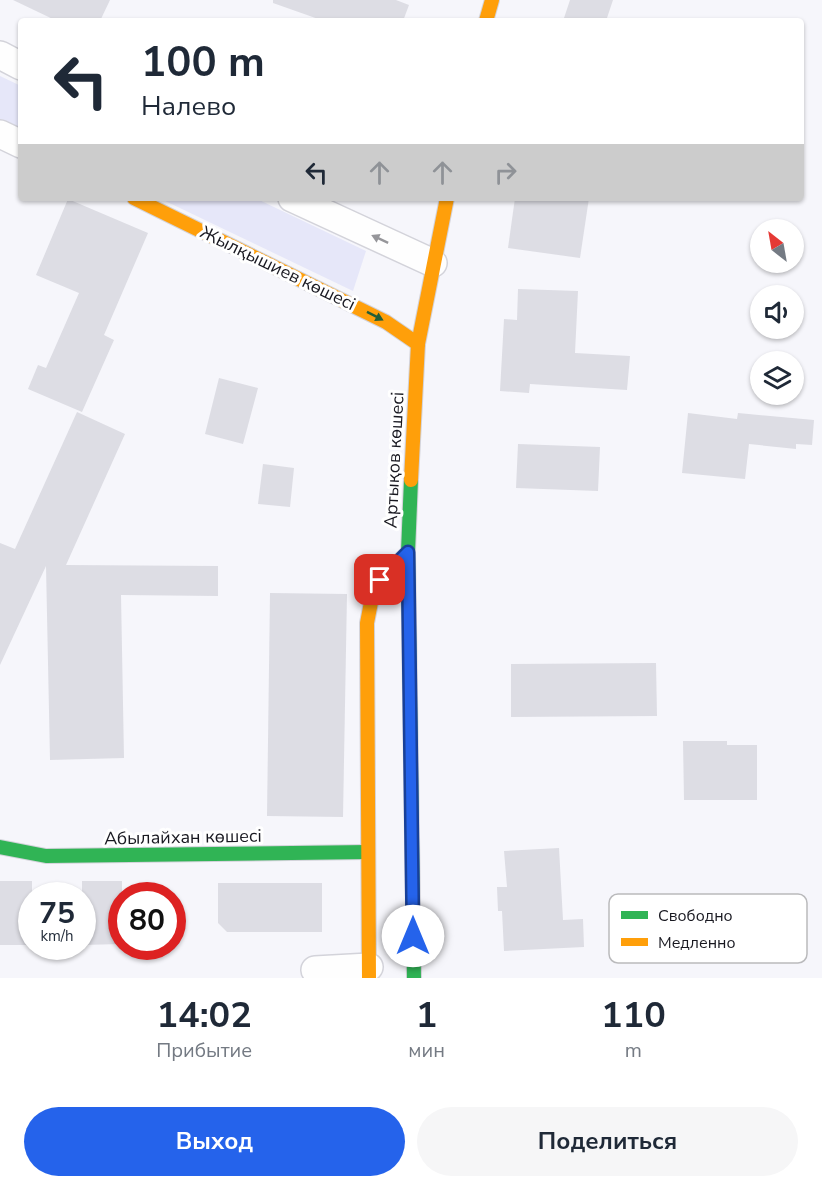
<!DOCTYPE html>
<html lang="ru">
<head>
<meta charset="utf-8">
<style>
	:root { --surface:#fff; --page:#f6f6f7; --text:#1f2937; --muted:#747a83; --accent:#2563eb }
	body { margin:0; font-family:"Nunito Sans",sans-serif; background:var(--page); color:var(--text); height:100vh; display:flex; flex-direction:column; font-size:22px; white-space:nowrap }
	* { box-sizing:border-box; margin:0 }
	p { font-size:20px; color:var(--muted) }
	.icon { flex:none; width:33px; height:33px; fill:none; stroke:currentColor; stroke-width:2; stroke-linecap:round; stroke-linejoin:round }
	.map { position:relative; height:978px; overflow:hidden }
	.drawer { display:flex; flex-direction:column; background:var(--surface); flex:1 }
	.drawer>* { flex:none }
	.banner { position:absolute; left:18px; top:18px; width:786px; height:183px; border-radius:6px; box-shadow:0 2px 4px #0004; background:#fff; color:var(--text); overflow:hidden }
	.needle { width:39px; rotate:329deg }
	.controls { position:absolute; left:750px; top:219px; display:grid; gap:12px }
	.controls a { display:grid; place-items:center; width:54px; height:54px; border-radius:50%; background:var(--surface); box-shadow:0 2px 4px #0004; font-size:30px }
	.speed { position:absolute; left:18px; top:882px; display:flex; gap:12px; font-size:30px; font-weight:700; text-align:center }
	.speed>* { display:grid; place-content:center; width:78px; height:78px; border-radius:50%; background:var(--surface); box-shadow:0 2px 4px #0004; line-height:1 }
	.speed small { font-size:15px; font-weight:400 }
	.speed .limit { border:9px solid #d22; background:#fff; color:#111 }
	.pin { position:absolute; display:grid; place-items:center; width:51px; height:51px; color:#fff; margin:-26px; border-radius:12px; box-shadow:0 3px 9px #0006 }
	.me { position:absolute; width:66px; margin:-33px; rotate:0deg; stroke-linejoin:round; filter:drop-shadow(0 0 4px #0008) }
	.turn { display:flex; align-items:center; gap:21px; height:126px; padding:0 24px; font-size:27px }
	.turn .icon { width:78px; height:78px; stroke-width:2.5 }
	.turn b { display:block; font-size:42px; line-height:51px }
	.lanes { display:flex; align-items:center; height:57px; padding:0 24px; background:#0003; justify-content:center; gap:30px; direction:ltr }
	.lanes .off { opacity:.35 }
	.eta { display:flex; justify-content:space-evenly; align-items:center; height:102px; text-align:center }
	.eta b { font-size:36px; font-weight:700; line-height:42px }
	.button { display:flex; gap:12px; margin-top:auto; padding:12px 24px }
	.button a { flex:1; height:69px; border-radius:36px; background:var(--accent); color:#fff; font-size:24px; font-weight:700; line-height:69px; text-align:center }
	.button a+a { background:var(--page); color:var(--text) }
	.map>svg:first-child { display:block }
	.green { fill:#e6e7f9 }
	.building { fill:#dddde4 }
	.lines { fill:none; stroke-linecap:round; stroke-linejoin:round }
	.street-casing { stroke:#d3d3da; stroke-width:30 }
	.fast-casing { stroke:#d3d3da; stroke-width:16 }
	.slow-casing { stroke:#d3d3da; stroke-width:16 }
	.street { stroke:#fefefe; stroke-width:27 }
	.fast { stroke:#30b455; stroke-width:14 }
	.slow { stroke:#ff9f0a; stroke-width:14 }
	.oneway { fill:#96969a }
	.oneway2 { fill:#235e38 }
	.route-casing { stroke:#184099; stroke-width:15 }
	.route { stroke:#2563eb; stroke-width:10 }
	.labels { text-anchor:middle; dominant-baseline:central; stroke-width:6; stroke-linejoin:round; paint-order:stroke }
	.street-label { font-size:18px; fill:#181820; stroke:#fff }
	.key { fill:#fff; stroke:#bababc; stroke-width:1.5 }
	.key-label { font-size:16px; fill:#181820 }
</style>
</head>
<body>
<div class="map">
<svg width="822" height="978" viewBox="0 0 822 978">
	<rect width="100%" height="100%" fill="#f6f6fb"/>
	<!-- green -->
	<g class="green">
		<path d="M0,76L21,86V132L0,122Z"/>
		<path d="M159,198H255L366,251L353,291Z"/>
	</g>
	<!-- building -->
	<g class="building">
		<path d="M13,0H110L100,21H57Z"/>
		<path d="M273,0H396L409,5L403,21H324L273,3Z"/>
		<path d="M570,0H613L606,21H563Z"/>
		<path d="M515,198H589L580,258L508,248Z"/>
		<path d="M68,199L148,233L104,335L114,340L82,412L28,389L38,365L46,368L79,293L36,275Z"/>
		<path d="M518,289L578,291L575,353L630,356L627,390L530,384L529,393L500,391L504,319L517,320Z"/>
		<path d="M219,378L258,388L243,444L205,434Z"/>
		<path d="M77,412L125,434L66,565L218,566V596L121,595L124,758L50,760L46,566L0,665V543L15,549Z"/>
		<path d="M688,413L737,419L738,413L814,420L812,445L796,444V449L749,444L745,479L682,473Z"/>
		<path d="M518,444L600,447L598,491L516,488Z"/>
		<path d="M263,464L294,468L290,507L258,504Z"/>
		<path d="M270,593L347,594L343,817L267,816Z"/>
		<path d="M656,663L657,716L511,717V664Z"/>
		<path d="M683,741H727V745H757V800H684Z"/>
		<path d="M559,848L563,920L583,919L584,947L504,951L502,911H498L497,887H507L504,851Z"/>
		<rect x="0" y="881" width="32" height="64"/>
		<path d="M82,881H122V944L82,945Z"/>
		<path d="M218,883H322V932H227L218,923Z"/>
	</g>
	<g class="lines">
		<defs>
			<g id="street">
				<path d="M0,55L21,66"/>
				<path d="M0,134L21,144"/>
				<path d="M292,198L433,263"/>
				<path d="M315,970L369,967"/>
			</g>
			<g id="fast">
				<path d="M411,480L408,552L414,978"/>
				<path d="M0,847L46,856L368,852"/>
			</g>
			<g id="slow">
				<path d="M486,21L492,0"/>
				<path d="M134,198L386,322L418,344"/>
				<path d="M411,480L418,344L447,198"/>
				<path d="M369,978L367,623L373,592L380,580L408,552"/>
			</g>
		</defs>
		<!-- street casing -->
		<use href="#street" class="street-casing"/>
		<!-- fast casing -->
		<use href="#fast" class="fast-casing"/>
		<!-- slow casing -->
		<use href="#slow" class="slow-casing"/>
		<!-- street -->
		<use href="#street" class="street"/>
		<!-- fast -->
		<use href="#fast" class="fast"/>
		<!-- slow -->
		<use href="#slow" class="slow"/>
	</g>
	<!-- one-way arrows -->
	<defs><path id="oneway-solid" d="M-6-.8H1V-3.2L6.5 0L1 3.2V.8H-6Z" transform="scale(1.5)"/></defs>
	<use class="oneway" href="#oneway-solid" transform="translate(380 239) rotate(-155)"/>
	<use class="oneway2" href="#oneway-solid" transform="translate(375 316) rotate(27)"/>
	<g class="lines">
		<defs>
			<path id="route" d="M380,580L408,552L413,936"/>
		</defs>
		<!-- route casing -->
		<use href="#route" class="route-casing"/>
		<!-- route -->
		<use href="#route" class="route"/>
	</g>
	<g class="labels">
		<!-- street labels -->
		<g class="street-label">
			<text transform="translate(278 268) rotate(26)">Жылқышиев көшесі</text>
			<text transform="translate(394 460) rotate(-87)">Артықов көшесі</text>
			<text transform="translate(183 837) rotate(-1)">Абылайхан көшесі</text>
		</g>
	</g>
	<!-- legend -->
	<rect x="609" y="894" width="198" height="69" rx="9" class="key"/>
	<rect x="621" y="911" width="27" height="8" fill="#30b455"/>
	<rect x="621" y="938" width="27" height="8" fill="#ff9f0a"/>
	<g class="key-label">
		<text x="658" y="921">Свободно</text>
		<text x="658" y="948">Медленно</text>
	</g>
</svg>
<div class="controls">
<a><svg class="needle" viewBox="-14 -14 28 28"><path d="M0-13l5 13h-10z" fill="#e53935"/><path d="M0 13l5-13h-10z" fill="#747a83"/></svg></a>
<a><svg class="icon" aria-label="sound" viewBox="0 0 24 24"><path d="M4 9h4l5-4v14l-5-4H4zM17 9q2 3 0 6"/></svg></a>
<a><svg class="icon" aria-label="layers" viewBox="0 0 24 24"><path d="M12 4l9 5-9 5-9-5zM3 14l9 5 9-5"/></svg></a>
</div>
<div class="speed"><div>75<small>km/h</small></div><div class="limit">80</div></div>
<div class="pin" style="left:380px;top:580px;background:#d93025"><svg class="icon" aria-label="arrive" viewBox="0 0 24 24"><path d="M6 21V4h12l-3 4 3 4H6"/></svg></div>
<svg class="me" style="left:413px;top:936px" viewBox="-20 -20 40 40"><circle r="19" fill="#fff"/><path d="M0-13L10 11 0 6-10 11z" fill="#2563eb"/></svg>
<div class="banner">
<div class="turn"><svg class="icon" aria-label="left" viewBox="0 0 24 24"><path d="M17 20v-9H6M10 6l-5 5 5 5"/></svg><div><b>100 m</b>Налево</div></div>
<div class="lanes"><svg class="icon" aria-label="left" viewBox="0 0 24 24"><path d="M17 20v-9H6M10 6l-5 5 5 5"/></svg><svg class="icon off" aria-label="ahead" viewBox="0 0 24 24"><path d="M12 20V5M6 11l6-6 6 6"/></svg><svg class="icon off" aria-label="ahead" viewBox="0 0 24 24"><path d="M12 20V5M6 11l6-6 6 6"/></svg><svg class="icon off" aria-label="right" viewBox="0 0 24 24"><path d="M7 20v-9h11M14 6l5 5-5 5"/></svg></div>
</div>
</div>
<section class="drawer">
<div class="eta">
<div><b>14:02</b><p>Прибытие</p></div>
<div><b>1</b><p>мин</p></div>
<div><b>110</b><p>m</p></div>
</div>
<div class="button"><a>Выход</a><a>Поделиться</a></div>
</section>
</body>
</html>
